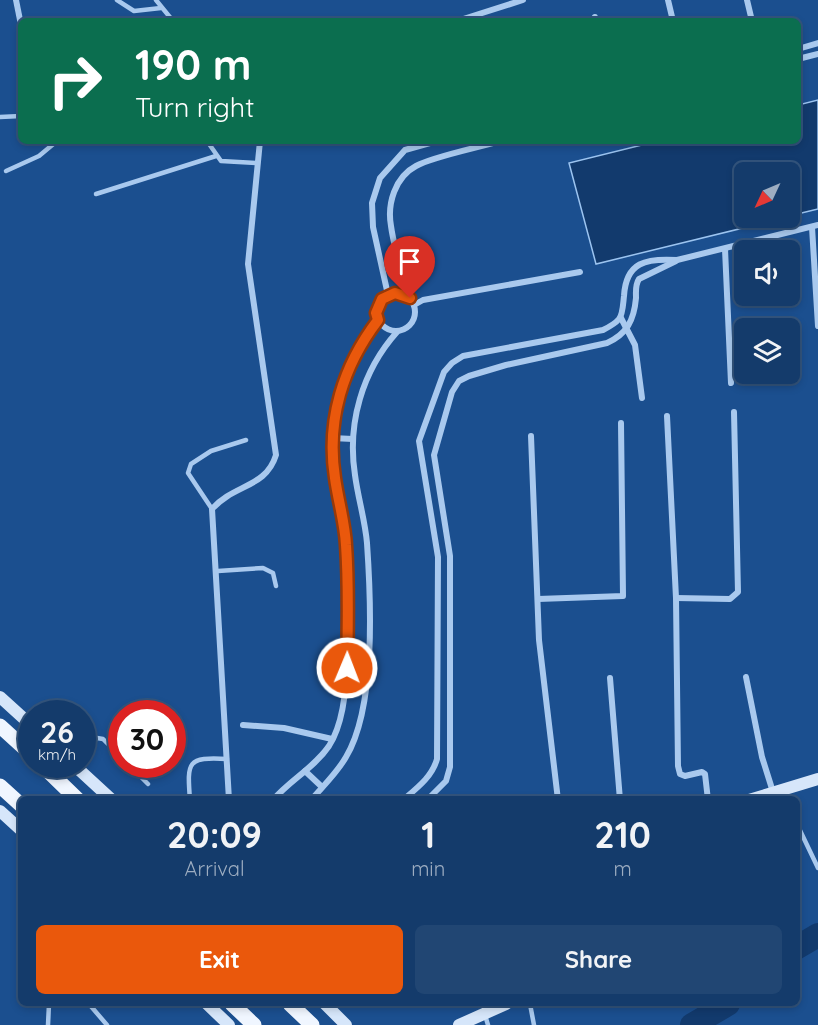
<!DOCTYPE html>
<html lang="en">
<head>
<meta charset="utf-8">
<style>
	:root { --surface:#143b6b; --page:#214673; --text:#f1f3f6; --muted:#9dadc1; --line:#33557e; --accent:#ea580c }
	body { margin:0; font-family:Quicksand,sans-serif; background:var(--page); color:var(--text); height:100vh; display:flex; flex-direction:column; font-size:22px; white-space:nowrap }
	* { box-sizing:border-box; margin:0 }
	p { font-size:20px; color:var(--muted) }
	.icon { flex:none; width:33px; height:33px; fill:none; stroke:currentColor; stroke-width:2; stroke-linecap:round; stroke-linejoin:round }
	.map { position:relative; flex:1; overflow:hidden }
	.panel { position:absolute; left:18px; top:796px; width:782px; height:210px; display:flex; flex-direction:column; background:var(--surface); border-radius:9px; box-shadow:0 3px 9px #0003,0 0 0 2px var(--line) }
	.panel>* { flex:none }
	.banner { position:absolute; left:18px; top:18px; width:783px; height:126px; border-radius:9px; box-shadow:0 3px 9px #0003,0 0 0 2px var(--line); background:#0b6e4f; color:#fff; overflow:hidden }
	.needle { width:39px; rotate:226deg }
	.buttons { position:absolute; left:734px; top:162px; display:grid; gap:12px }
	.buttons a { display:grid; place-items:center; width:66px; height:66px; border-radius:9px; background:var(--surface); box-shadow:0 3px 9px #0003,0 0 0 2px var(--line); font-size:30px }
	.speed { position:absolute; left:18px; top:700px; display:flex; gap:12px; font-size:30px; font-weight:700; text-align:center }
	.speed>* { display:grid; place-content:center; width:78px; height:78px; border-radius:50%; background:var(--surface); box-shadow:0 3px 9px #0003,0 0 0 2px var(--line); line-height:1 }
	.speed small { font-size:15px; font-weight:400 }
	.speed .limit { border:9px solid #d22; background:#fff; color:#111 }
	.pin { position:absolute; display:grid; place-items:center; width:51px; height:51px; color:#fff; margin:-62px -26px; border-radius:50% 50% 50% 0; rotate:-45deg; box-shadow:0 0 6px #0007 }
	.pin .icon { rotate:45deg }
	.me { position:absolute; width:66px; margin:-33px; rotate:1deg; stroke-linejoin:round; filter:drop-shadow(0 0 4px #0008) }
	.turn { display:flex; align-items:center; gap:21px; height:126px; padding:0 18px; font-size:27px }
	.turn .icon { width:78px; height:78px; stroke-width:2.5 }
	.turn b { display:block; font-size:42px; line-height:51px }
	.eta { display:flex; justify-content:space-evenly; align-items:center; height:102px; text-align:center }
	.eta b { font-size:36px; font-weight:700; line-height:42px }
	.primary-button { display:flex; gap:12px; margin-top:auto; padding:12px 18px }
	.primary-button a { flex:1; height:69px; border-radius:9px; background:var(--accent); color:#fff; font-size:24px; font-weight:700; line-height:69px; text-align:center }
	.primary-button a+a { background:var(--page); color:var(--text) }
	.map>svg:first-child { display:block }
	.water { fill:#123a6d; stroke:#9cc4f0; stroke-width:1.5 }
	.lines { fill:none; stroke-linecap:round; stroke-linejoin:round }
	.river { stroke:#123a6d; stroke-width:24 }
	.path { stroke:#a9c9ee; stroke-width:2; stroke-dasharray:3 4.5; stroke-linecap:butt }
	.lane { stroke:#a9c9ee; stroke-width:4.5 }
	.street { stroke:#a9c9ee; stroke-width:6 }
	.secondary { stroke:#d6e6fa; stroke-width:12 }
	.primary { stroke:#f0f6ff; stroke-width:15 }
	.route-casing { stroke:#983908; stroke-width:15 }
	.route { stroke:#ea580c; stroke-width:10 }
</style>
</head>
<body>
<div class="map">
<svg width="818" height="1025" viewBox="0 0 818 1025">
	<rect width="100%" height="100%" fill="#1b4f8f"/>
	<!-- water -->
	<path class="water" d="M818,100V209L789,216V172H744V218H784L596,264L569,163L658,141H798V105Z"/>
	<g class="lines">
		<!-- river -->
		<g class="river">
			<path d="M796,948L818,935"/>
			<path d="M692,1025L728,1004"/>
		</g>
		<!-- path -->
		<path class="path" d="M135,800L139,795L143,800"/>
		<!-- lane -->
		<g class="lane">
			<path d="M117,0L134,11L161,8"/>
			<path d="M156,0L173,21"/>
			<path d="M0,117L21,116"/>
			<path d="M207,141L221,161L258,163"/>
			<path d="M6,171L39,156L57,141"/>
			<path d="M96,194L216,156"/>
			<path d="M212,509L188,473L191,464L211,451L246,440"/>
			<path d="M218,571L263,568L273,573L276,586"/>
			<path d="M82,758L97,738L103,739L122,758"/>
			<path d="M129,765L148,784"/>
			<path d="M190,800C187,761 187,757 227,759"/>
			<path d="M796,822L818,868"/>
			<path d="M89,1004L107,1025"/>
			<path d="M530,1004L534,1025"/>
			<path d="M485,1015L488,1025"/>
			<path d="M48,1025L49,1004"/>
		</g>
		<!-- street -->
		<g class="street">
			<path d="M16,0L21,25"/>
			<path d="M668,0L673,21"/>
			<path d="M747,0L752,21"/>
			<path d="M595,17L596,21"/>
			<path d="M457,21L523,0"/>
			<path d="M798,49L818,43"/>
			<path d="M798,59L818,54"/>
			<path d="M812,227L818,326"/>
			<path d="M725,249L731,383"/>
			<circle cx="396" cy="312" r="19"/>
			<path d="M403,294C403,271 394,249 391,226C387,204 395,177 416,166C435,156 478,148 500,141"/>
			<path d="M388,295L373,227L372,203L380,178L405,150L437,141"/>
			<path d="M414,305L423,300L580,272"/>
			<path d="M621,318L635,345L642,398"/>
			<path d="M667,416L676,598L678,766L680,774L685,776L702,772L705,774L708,800"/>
			<path d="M531,436L539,640L558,800"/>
			<path d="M332,438L353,439"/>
			<path d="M676,598L730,599L738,592L734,412"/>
			<path d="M538,599L623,596L621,423"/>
			<path d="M347,668L368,669"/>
			<path d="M746,677L762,757L773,792"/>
			<path d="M610,678L620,800"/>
			<path d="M243,725L284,728L332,739"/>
			<path d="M305,771L322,787"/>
			<path d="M229,800L212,509C234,484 266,488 276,455L248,264L260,141"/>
			<path d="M273,800C290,780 314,768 329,746C345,721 347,682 347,653C348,617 350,581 346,544C344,522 338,500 335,477C326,420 343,366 378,320"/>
			<path d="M311,800C323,786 337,773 346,757C376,707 371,601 367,543C365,520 358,498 355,475C347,424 362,371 397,332"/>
			<path d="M403,800C417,788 432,777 437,759L438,557L419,441L444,372L452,363L463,356L603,330C609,327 615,324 619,319C623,314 623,304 624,296C626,262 646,258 677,260L818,225"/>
			<path d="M427,800L446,781L450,767V556L434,455L452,392L459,381L469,376L506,365L607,343C627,334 634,320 636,298C636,291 635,285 639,279L676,261"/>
		</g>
		<!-- secondary -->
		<g class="secondary">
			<path d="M0,697L32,726"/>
			<path d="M74,765L112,800"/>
			<path d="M749,800L818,779"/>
			<path d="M0,811L21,830"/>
			<path d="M207,1004L229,1025"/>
			<path d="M325,1004L346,1025"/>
			<path d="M459,1025L506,1004"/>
		</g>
		<!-- primary -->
		<g class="primary">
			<path d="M0,726L32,755"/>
			<path d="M42,765L78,800"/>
			<path d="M0,786L21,805"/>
			<path d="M232,1004L254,1025"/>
			<path d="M290,1004L312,1025"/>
		</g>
	</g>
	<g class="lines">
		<defs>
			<path id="route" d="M347,668C348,627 349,586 346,545C345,523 338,500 335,478C326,420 343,366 378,320L376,313L382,299L395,293L410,298"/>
		</defs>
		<!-- route casing -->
		<use href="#route" class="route-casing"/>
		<!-- route -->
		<use href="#route" class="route"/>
	</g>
</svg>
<div class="buttons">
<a><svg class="needle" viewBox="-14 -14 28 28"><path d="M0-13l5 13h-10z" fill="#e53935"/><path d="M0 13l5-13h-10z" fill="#9dadc1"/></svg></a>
<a><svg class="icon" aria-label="sound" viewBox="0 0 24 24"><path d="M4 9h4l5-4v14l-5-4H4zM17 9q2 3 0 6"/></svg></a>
<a><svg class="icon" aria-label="layers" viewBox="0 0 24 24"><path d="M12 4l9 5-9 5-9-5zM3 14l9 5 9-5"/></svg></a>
</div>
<div class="speed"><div>26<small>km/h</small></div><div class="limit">30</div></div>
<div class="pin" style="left:410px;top:298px;background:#d93025"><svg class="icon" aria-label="arrive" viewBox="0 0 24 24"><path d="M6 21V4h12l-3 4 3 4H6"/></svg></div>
<svg class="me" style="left:347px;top:668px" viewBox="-20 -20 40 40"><circle r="17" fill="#ea580c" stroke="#fff" stroke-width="3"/><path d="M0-11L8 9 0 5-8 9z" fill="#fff"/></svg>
<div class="banner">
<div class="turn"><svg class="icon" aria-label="right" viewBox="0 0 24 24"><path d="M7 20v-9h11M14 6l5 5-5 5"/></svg><div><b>190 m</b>Turn right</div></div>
</div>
<section class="panel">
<div class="eta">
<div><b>20:09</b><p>Arrival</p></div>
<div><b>1</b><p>min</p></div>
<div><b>210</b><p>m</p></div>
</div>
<div class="primary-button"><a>Exit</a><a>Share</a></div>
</section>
</div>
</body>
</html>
